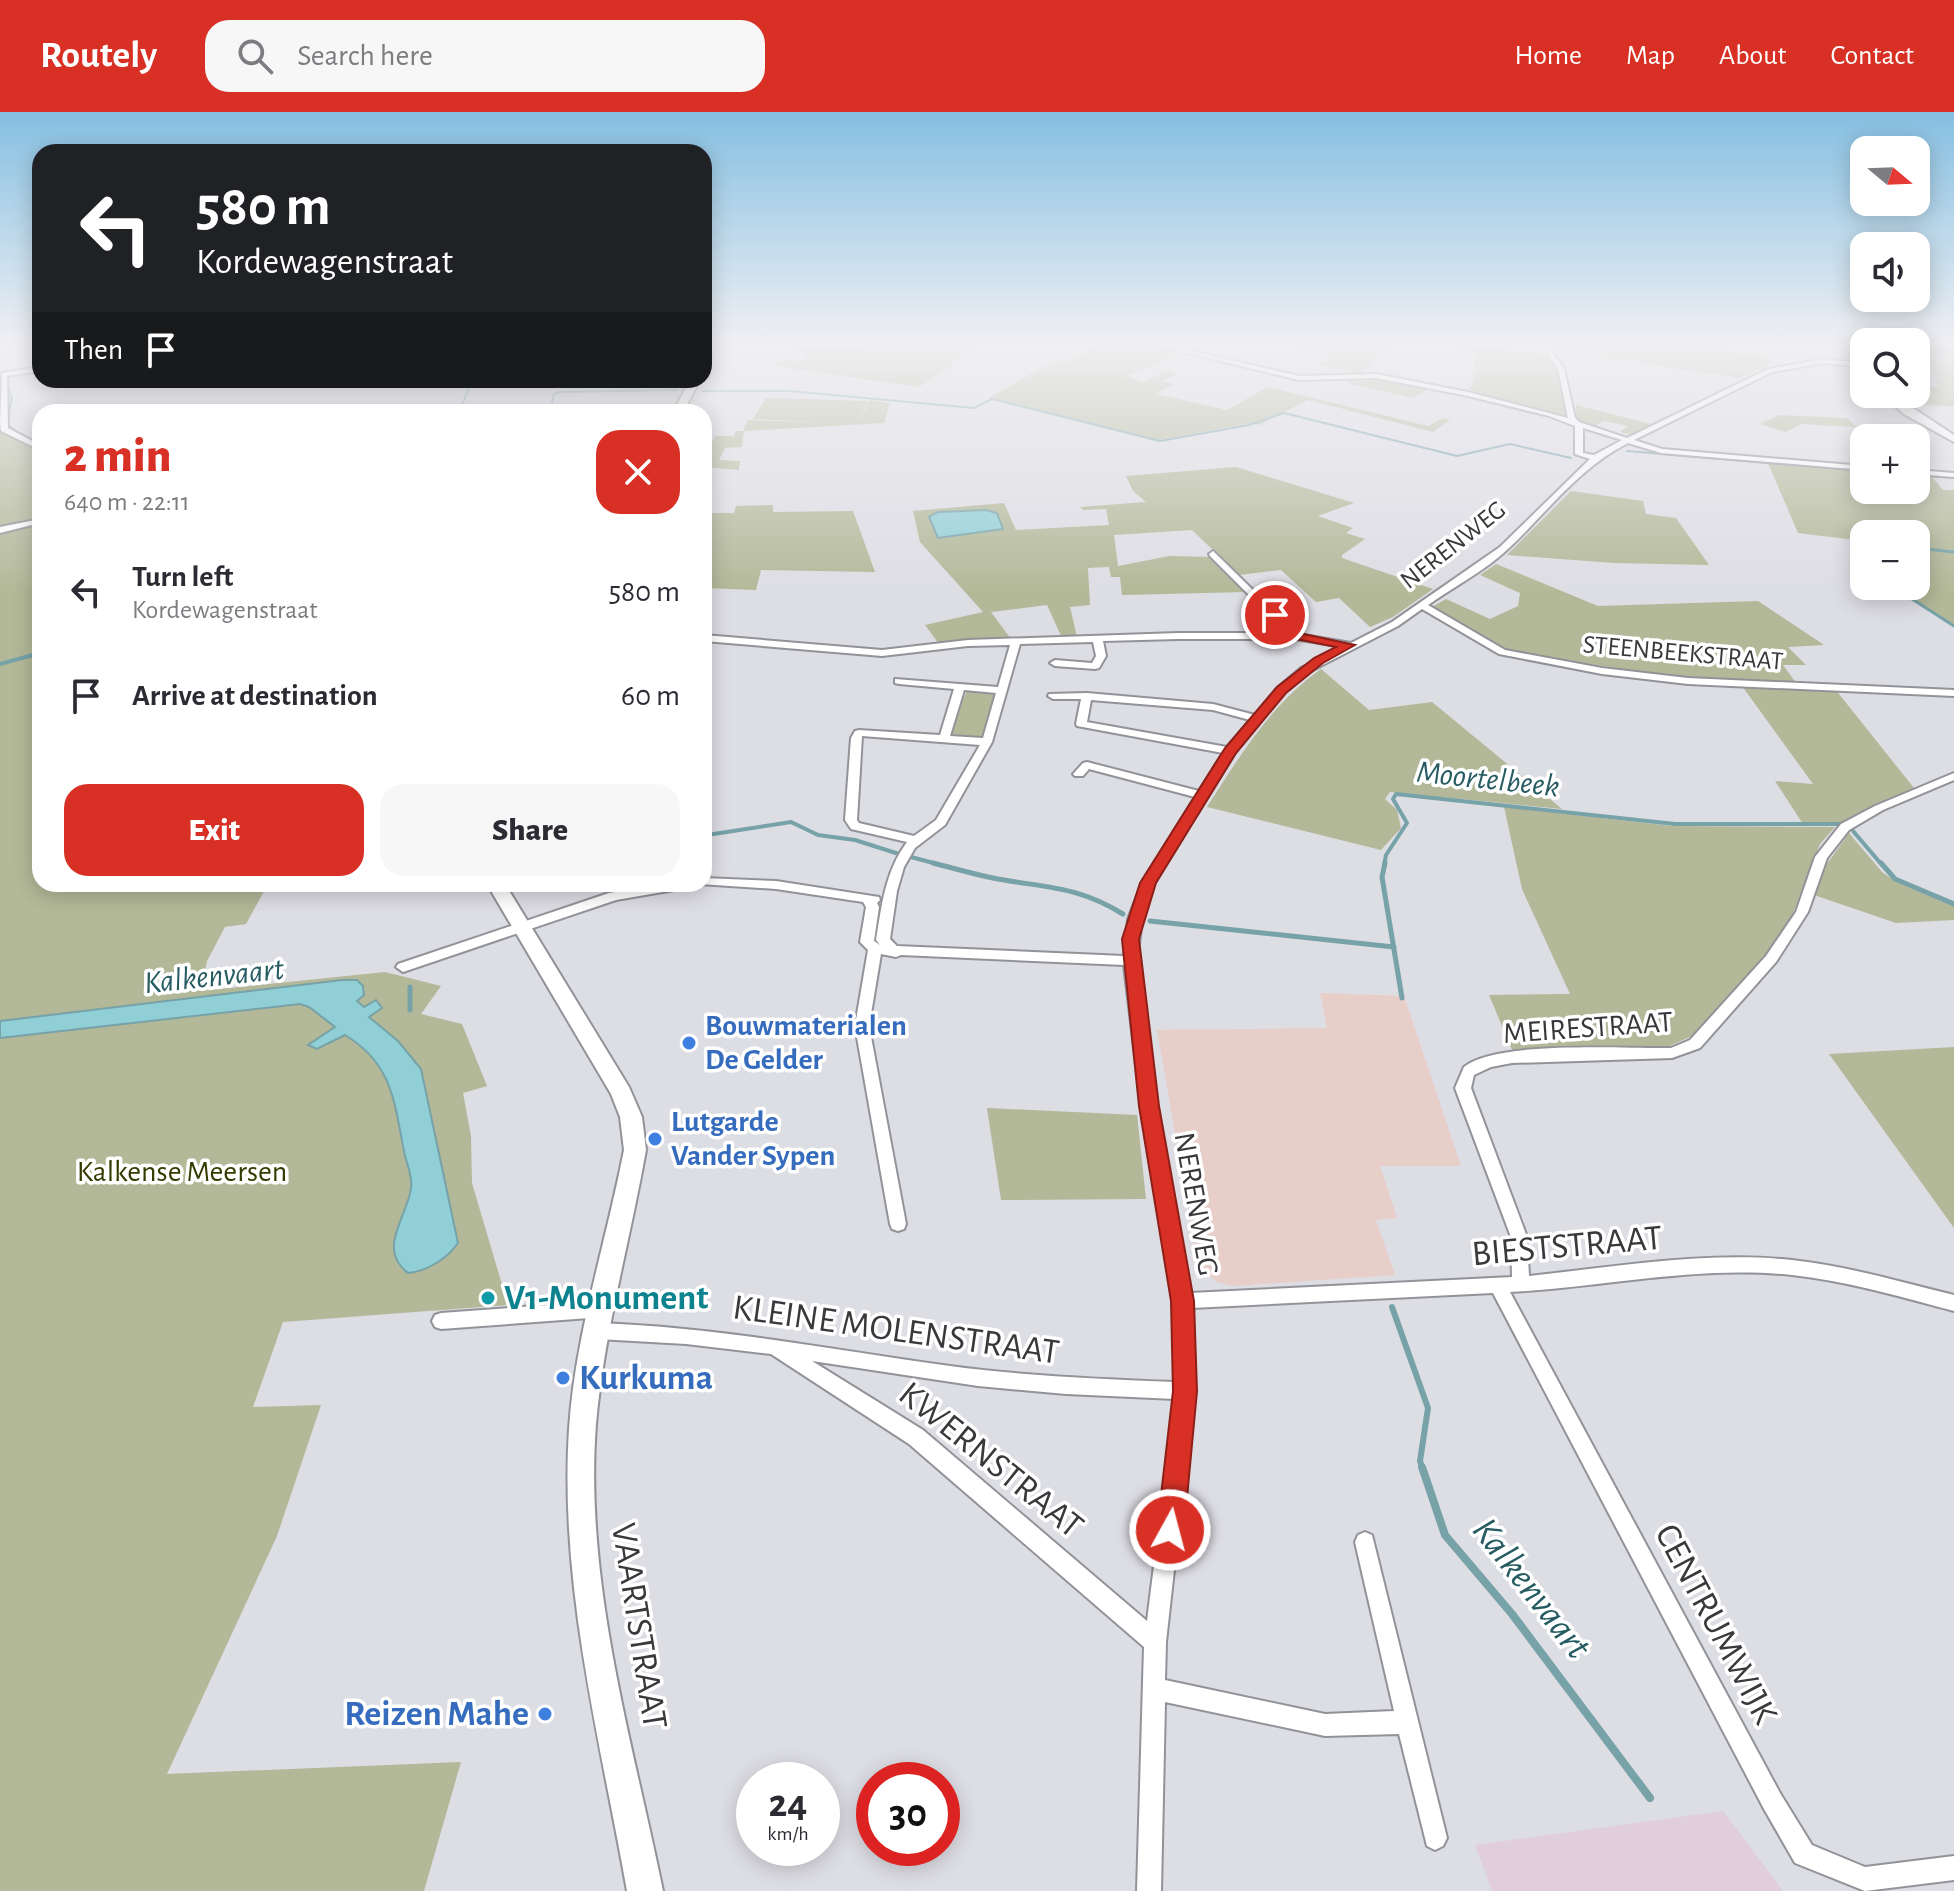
<!DOCTYPE html>
<html lang="en">
<head>
<meta charset="utf-8">
<style>
	:root { --surface:#fff; --page:#f7f7f7; --text:#2b2b33; --muted:#7c7c81; --accent:#d93025 }
	body { margin:0; font-family:"Alegreya Sans",sans-serif; background:var(--page); color:var(--text); height:100vh; display:flex; flex-direction:column; font-size:30px; white-space:nowrap }
	* { box-sizing:border-box; margin:0 }
	p { font-size:26px; color:var(--muted) }
	.icon { flex:none; width:44px; height:44px; fill:none; stroke:currentColor; stroke-width:2; stroke-linecap:round; stroke-linejoin:round }
	.map { position:relative; flex:1; overflow:hidden }
	.sheet { position:absolute; left:32px; top:292px; width:680px; height:488px; display:flex; flex-direction:column; background:var(--surface); border-radius:24px; box-shadow:0 4px 20px #0003 }
	.sheet>* { flex:none }
	.banner { position:absolute; left:32px; top:32px; width:680px; height:244px; border-radius:24px; box-shadow:0 4px 20px #0003; background:#202124; color:#fff; overflow:hidden }
	.needle { width:52px; rotate:109deg }
	.controls { position:absolute; left:1850px; top:24px; display:grid; gap:16px }
	.controls a { display:grid; place-items:center; width:80px; height:80px; border-radius:16px; background:var(--surface); box-shadow:0 4px 20px #0003; font-size:40px }
	.speed { position:absolute; left:736px; top:1650px; display:flex; gap:16px; font-size:40px; font-weight:700; text-align:center }
	.speed>* { display:grid; place-content:center; width:104px; height:104px; border-radius:50%; background:var(--surface); box-shadow:0 4px 20px #0003; line-height:1 }
	.speed small { font-size:20px; font-weight:400 }
	.speed .limit { border:12px solid #d22; background:#fff; color:#111 }
	.pin { position:absolute; display:grid; place-items:center; width:68px; height:68px; color:#fff; margin:-34px; border:4px solid #fff; border-radius:50%; box-shadow:0 2px 8px #0007 }
	.me { position:absolute; width:88px; margin:-44px; rotate:7deg; stroke-linejoin:round; filter:drop-shadow(0 0 6px #0008) }
	.turn { display:flex; align-items:center; gap:28px; height:168px; padding:0 32px; font-size:36px }
	.turn .icon { width:104px; height:104px; stroke-width:2.5 }
	.turn b { display:block; font-size:56px; line-height:68px }
	.then { display:flex; align-items:center; height:76px; padding:0 32px; background:#0003; gap:16px; font-size:30px }
	.round { display:grid; place-items:center; flex:none; width:84px; height:84px; border-radius:24px; background:var(--page) }
	.overview { display:flex; align-items:center; justify-content:space-between; height:136px; padding:0 32px }
	h1 { font-size:48px; font-weight:800; line-height:60px; color:var(--accent) }
	.button { display:flex; gap:16px; margin-top:auto; padding:16px 32px }
	.button a { flex:1; height:92px; border-radius:24px; background:var(--accent); color:#fff; font-size:32px; font-weight:800; line-height:92px; text-align:center }
	.button a+a { background:var(--page); color:var(--text) }
	ul { padding:0; list-style:none }
	li { display:flex; align-items:center; gap:24px; height:104px; padding:0 32px }
	li div { flex:1 }
	li b { display:block; font-size:30px }
	li em { font-style:normal }
	header { display:flex; align-items:center; gap:48px; box-sizing:border-box; height:112px; padding:0 40px; background:var(--accent); color:#fff }
	header strong { font-size:38px }
	nav { display:flex; gap:44px; margin-inline-start:auto; font-size:28px }
	.search { width:560px; height:72px; background:var(--page); display:flex; align-items:center; gap:20px; box-sizing:border-box; padding:0 28px; border-radius:24px; color:var(--muted); font-size:30px }
	.map>svg:first-child { display:block }
	.industrial { fill:#e8cec9 }
	.education { fill:#e1cedd }
	.green { fill:#b3b898 }
	.water { fill:#90cfd6; stroke:#76a2a8; stroke-width:2 }
	.lines { fill:none; stroke-linecap:round; stroke-linejoin:round }
	.stream-far5 { stroke:#76a2a8; stroke-width:2 }
	.stream-far4 { stroke:#76a2a8; stroke-width:3 }
	.stream-far3 { stroke:#76a2a8; stroke-width:4 }
	.stream-far2 { stroke:#76a2a8; stroke-width:5 }
	.stream-far1 { stroke:#76a2a8; stroke-width:6 }
	.stream { stroke:#76a2a8; stroke-width:8 }
	.street-casing { stroke:#929299; stroke-width:4 }
	.secondary-casing { stroke:#929299; stroke-width:4 }
	.street { fill:#fff; fill-rule:evenodd }
	.secondary { fill:#fff; fill-rule:evenodd }
	.route { fill:#d93025; stroke:#8d1f18; stroke-width:2 }
	.shop-dot { fill:#3f7fe0; stroke:#fff; stroke-width:3 }
	.culture-dot { fill:#0f9aa8; stroke:#fff; stroke-width:3 }
	.labels { text-anchor:middle; dominant-baseline:central; stroke-width:7; stroke-linejoin:round; paint-order:stroke }
	.far-street-label { font-size:26px; fill:#39393c; stroke:#fff }
	.shop-label { font-size:30px; font-weight:bold; fill:#366cbe; stroke:#fff; text-anchor:start }
	.street-label { font-size:30px; fill:#39393c; stroke:#fff }
	.park-label { font-size:30px; fill:#363b00; stroke:#fff }
	.water-label { font-size:32px; font-style:italic; fill:#255b61; stroke:#fff }
	.near-street-label { font-size:36px; fill:#39393c; stroke:#fff }
	.near-culture-label { font-size:36px; font-weight:bold; fill:#0d838f; stroke:#fff; text-anchor:start }
	.near-shop-label { font-size:36px; font-weight:bold; fill:#366cbe; stroke:#fff; text-anchor:start }
	.near-water-label { font-size:38px; font-style:italic; fill:#255b61; stroke:#fff }
</style>
</head>
<body>
<header>
<strong>Routely</strong>
<div class="search"><svg class="icon" aria-label="search" viewBox="0 0 24 24"><circle cx="10" cy="10" r="6"/><path d="M15 15l6 6"/></svg>Search here</div>
<nav><a>Home</a><a>Map</a><a>About</a><a>Contact</a></nav>
</header>
<div class="map">
<svg width="1954" height="1779" viewBox="0 0 1954 1779">
	<rect width="100%" height="100%" fill="#dddde4"/>
	<!-- industrial -->
	<path class="industrial" d="M1320,881L1404,884L1461,1054H1380L1397,1106L1376,1108L1395,1163L1233,1174L1217,1170L1198,1153L1157,918L1327,916Z"/>
	<!-- education -->
	<path class="education" d="M1723,1699L1783,1779H1492L1475,1733Z"/>
	<!-- green -->
	<g class="green">
		<path d="M976,233L971,237L974,238L919,275L774,254L779,248L802,249L806,241L768,234Z"/>
		<path d="M1098,233H1152L1183,240L1127,264L1143,270L1167,259L1177,262L1163,269L1174,272L1155,282L1227,298L1268,275L1428,314L1444,306L1450,308L1433,320L1308,288L1259,313L1252,311L1159,328L989,286L1050,251L1068,249Z"/>
		<path d="M1275,233H1394L1358,262L1319,252L1329,245Z"/>
		<path d="M1459,233L1546,241L1559,257L1570,304L1470,281L1474,261L1480,258L1474,257L1476,242L1455,237Z"/>
		<path d="M1548,233H1723L1725,239L1769,244L1772,251L1739,266L1551,237Z"/>
		<path d="M1916,233L1954,235V294L1910,293L1897,282H1916V274L1940,275L1933,268H1940L1933,262L1930,248L1947,251L1948,246L1916,239Z"/>
		<path d="M1357,265L1430,276L1413,286L1346,271Z"/>
		<path d="M349,268H468L465,276L339,274Z"/>
		<path d="M766,286L868,289L858,311L870,288L890,291L884,311L744,319L742,335L725,336L719,348L740,349L739,358L704,355V346L715,324H734L736,319H743L748,308L817,310L753,307Z"/>
		<path d="M1576,293L1651,312L1632,323L1620,320L1628,314L1604,309L1592,315L1576,310Z"/>
		<path d="M1779,303L1847,306L1856,315L1801,312L1786,320L1760,312Z"/>
		<path d="M0,317L40,339V772H268L246,812L225,815L207,849L201,879L385,860L441,874L421,902L462,912L487,974L463,981L471,1024L472,1071L508,1193L283,1210L253,1295L321,1293L277,1424L167,1662L461,1650L424,1779H0Z"/>
		<path d="M1768,351L1864,359V378H1916V363L1932,365L1943,378H1954V513L1893,474H1916V422H1864V429L1798,421Z"/>
		<path d="M1236,355L1354,391L1318,404L1353,416L1346,421L1365,427L1342,443V446L1433,477L1393,505L1370,515L1339,486L1316,490L1281,458L1239,463L1192,418L1114,423L1118,454L1170,444L1212,445L1246,480L1122,483L1120,465H1111L1109,455L1088,456L1090,493L1070,495L1077,525L1062,526L1047,493L991,500L1011,527L939,532L925,513L983,500L920,430L913,399L1004,391L1016,418L1109,413L1106,397L1083,398L1080,395L1146,390L1133,379L1126,364Z"/>
		<path d="M1571,379L1643,389L1646,402L1676,406L1709,453L1614,451L1507,443Z"/>
		<path d="M773,393V400L853,399L875,460L761,458L756,478L704,476V408L707,401H734L736,394Z"/>
		<path d="M1496,452L1598,494L1758,489L1824,533L1788,535L1806,553H1783L1796,571L1680,566L1507,539L1432,495L1446,487L1490,507L1518,494L1520,481L1480,463Z"/>
		<path d="M1321,557L1369,598L1432,590L1562,697L1390,680L1385,687L1397,698L1401,716L1381,738L1207,695C1240,644 1270,593 1321,557Z"/>
		<path d="M1742,574L1835,577L1914,676L1837,712H1803L1775,669L1813,672Z"/>
		<path d="M967,578L998,583L984,626L953,624L950,620Z"/>
		<path d="M1504,695L1672,714L1835,715L1820,732L1788,814L1736,878L1692,924L1665,936L1513,940L1489,883L1570,882L1522,777Z"/>
		<path d="M1849,721L1882,760L1898,771L1954,794V808L1896,811L1814,783L1824,756Z"/>
		<path d="M1954,935V1116L1829,942Z"/>
		<path d="M987,996L1137,1003L1146,1087L1001,1088Z"/>
	</g>
	<!-- water -->
	<g class="water">
		<path d="M986,398L997,401L1003,417L938,426L929,405L938,400Z"/>
		<path d="M342,868H357L363,874L364,883L357,889L364,895L376,888L382,896L369,905L398,929L421,957L458,1131C447,1147 427,1159 408,1161C376,1137 408,1104 411,1076C413,1064 406,1051 404,1039C394,990 393,952 345,923L317,937L308,933L335,915L309,895L300,892L0,926V909Z"/>
	</g>
	<g class="lines">
		<!-- stream-far5 -->
		<g class="stream-far5">
			<path d="M7,274L12,287L6,312L21,323"/>
			<path d="M0,278V298"/>
			<path d="M702,279H789L974,296L992,287L1160,329L1249,313L1284,301L1457,344L1510,332L1571,346"/>
			<path d="M454,300L462,293L472,268"/>
			<path d="M550,300L554,282L559,280L678,278"/>
			<path d="M3,318L40,339"/>
			<path d="M1627,339L1864,359"/>
			<path d="M1916,363L1954,366"/>
		</g>
		<!-- stream-far4 -->
		<g class="stream-far4">
			<path d="M1916,436L1954,440"/>
			<path d="M1892,474L1954,514"/>
		</g>
		<!-- stream-far3 -->
		<g class="stream-far3">
			<path d="M0,552L40,541"/>
			<path d="M1853,719L1882,753"/>
			<path d="M707,723L791,710L818,723L855,728L899,742"/>
			<path d="M911,745L941,753"/>
			<path d="M1384,753L1386,743L1407,711L1393,687L1396,682L1675,712H1840"/>
		</g>
		<!-- stream-far2 -->
		<g class="stream-far2">
			<path d="M933,751C953,756 973,762 993,766C1044,776 1076,773 1123,802"/>
			<path d="M1385,751L1382,765L1402,886"/>
			<path d="M1881,751L1895,767L1954,792"/>
			<path d="M1150,809L1394,835"/>
			<path d="M410,875V898"/>
		</g>
		<!-- stream-far1 -->
		<path class="stream-far1" d="M1392,1195L1428,1296L1420,1349L1423,1357"/>
		<!-- stream -->
		<path class="stream" d="M1422,1355L1445,1423L1512,1502L1650,1686"/>
		<defs>
			<g id="street">
				<path d="M1155,233H1166L1299,264L1376,262L1468,280L1568,306L1558,257L1541,233H1547L1564,257L1575,306L1579,310L1627,326L1768,257L1824,247L1864,251V255L1824,251L1772,260L1634,328L1662,337L1864,354V358L1661,341L1628,331C1580,355 1548,399 1509,436C1486,458 1454,475 1428,493L1505,538L1602,556L1688,566L1954,578V584L1688,572L1602,562L1499,542L1422,497L1398,514L1309,560L1285,580L1235,641L1154,771L1142,807L1137,849L1157,994L1190,1181L1512,1165L1511,1125L1455,976L1464,955C1497,928 1625,937 1671,936L1690,928L1766,844L1796,800L1815,745L1841,712L1875,694L1954,661V668L1883,698L1849,718L1827,746L1808,800L1776,850L1700,936L1672,946L1512,951L1491,955L1474,963L1471,976L1527,1125L1529,1164C1615,1155 1707,1139 1792,1148C1847,1154 1901,1170 1954,1183V1199C1901,1185 1847,1169 1792,1163C1698,1153 1604,1175 1510,1180L1780,1681L1812,1733L1865,1755L1954,1744V1768L1865,1779L1795,1751L1764,1697L1493,1181L1192,1196L1194,1279L1166,1530L1165,1568L1325,1602L1394,1599L1355,1430L1358,1423L1365,1420L1372,1423L1447,1726L1443,1734L1435,1738L1427,1734L1399,1622L1325,1624L1165,1590L1161,1779H1137L1144,1535L909,1332L771,1242L686,1232L598,1227L592,1225L589,1219L592,1213L598,1211C717,1215 832,1238 950,1254C1025,1264 1100,1267 1176,1270L1174,1189L1141,994L1124,853L901,843L896,845L881,842L869,914L906,1112L904,1117L898,1119L892,1117L890,1112L855,914L868,838L860,830L866,795L863,790L776,777L699,772H704V766L776,769L879,785L880,788L877,791L879,795L874,829L880,833L876,828C882,792 885,760 907,730L851,717L845,708L851,626L855,619L859,618L940,623L954,577L899,572L895,571V567L998,575L1010,533L968,534L882,544L704,529V523L882,538L968,528L1178,521H1287L1210,444L1209,442L1213,439L1298,522L1351,531L1392,510L1500,435L1590,347L1575,342V314L1549,304L1468,284L1376,266L1299,268ZM1583,316L1622,328L1594,343L1583,341ZM1178,527H1295L1343,535L1301,556L1277,576L1255,603L1213,592L1087,581L1049,582L1048,584L1053,587H1081L1076,612L1077,614L1223,641L1199,679L1087,650L1083,651L1073,662L1075,664H1083L1089,657L1195,685L1142,771L1128,807L1124,844L897,834L890,827L897,779L904,755L915,736L945,713L992,630L1020,532L1093,530L1096,544L1092,551L1055,548L1050,551L1055,554L1095,557L1099,556L1106,544L1103,529ZM964,578L996,581L983,626L950,624ZM1091,588L1213,598L1250,608L1227,635L1087,610ZM862,624L980,633L936,708L914,724L859,711L857,708ZM812,1249L978,1274L1066,1282L1175,1287L1147,1509L923,1318Z"/>
				<path d="M40,255V259L7,264L8,316L40,333V338L1,319L0,311L2,261Z"/>
				<path d="M1916,358L1954,361V365L1916,362Z"/>
				<path d="M40,407V411L0,421V415Z"/>
				<path d="M662,772H692L686,776L616,788L403,860L396,855L398,852L609,781Z"/>
				<path d="M603,1189L609,1191L612,1197L609,1203L603,1205L441,1217L435,1215L432,1209L435,1203L441,1201Z"/>
			</g>
			<g id="secondary">
				<path d="M709,233H717L704,254V242Z"/>
				<path d="M690,268H700L683,300H673Z"/>
				<path d="M1881,282C1896,282 1938,313 1954,323V330L1904,302Z"/>
				<path d="M487,772H505L629,975L642,1005L646,1038C630,1129 604,1220 596,1312C584,1469 632,1627 663,1779H627C600,1627 559,1473 569,1317C575,1223 606,1131 624,1038L620,1005L611,982Z"/>
			</g>
		</defs>
		<!-- street casing -->
		<use href="#street" class="street-casing"/>
		<!-- secondary casing -->
		<use href="#secondary" class="secondary-casing"/>
		<!-- street -->
		<use href="#street" class="street"/>
		<!-- secondary -->
		<use href="#secondary" class="secondary"/>
	</g>
	<!-- sky -->
	<linearGradient id="sky" x2="0" y2="1"><stop stop-color="#85bfe1"/><stop offset="0.48" stop-color="#f0f0f3"/><stop offset="1" stop-color="#f0f0f3" stop-opacity="0"/></linearGradient>
	<rect width="1954" height="482" fill="url(#sky)"/>
	<!-- route -->
	<path class="route" d="M1270,501H1279L1299,521L1355,533L1323,551L1286,581L1236,641L1156,771L1139,827L1159,994L1194,1189L1197,1279L1184,1418L1180,1427L1170,1431L1161,1427L1157,1418L1173,1279L1171,1189L1139,994L1122,827L1140,771L1225,636L1277,575L1314,546L1336,535L1291,526L1270,506Z"/>
	<!-- markers -->
	<g class="shop-dot">
		<circle cx="689" cy="931" r="8"/>
		<circle cx="655" cy="1027" r="8"/>
		<circle cx="563" cy="1266" r="8"/>
		<circle cx="545" cy="1602" r="8"/>
	</g>
	<circle class="culture-dot" cx="488" cy="1186" r="8"/>
	<g class="labels">
		<!-- far-street labels -->
		<g class="far-street-label">
			<text transform="translate(1453 433) rotate(-38)">NERENWEG</text>
			<text transform="translate(1683 541) rotate(5)">STEENBEEKSTRAAT</text>
		</g>
		<!-- shop labels -->
		<g class="shop-label">
			<text x="705" y="914">Bouwmaterialen<tspan x="705" dy="34">De Gelder</tspan></text>
			<text x="671" y="1010">Lutgarde<tspan x="671" dy="34">Vander Sypen</tspan></text>
		</g>
		<!-- street labels -->
		<g class="street-label">
			<text transform="translate(1588 916) rotate(-4)">MEIRESTRAAT</text>
			<text transform="translate(1196 1092) rotate(80)">NERENWEG</text>
		</g>
		<!-- park labels -->
		<g class="park-label">
			<text x="182" y="1060">Kalkense Meersen</text>
		</g>
		<!-- water labels -->
		<g class="water-label">
			<text transform="translate(1488 667) rotate(6)">Moortelbeek</text>
			<text transform="translate(214 864) rotate(-6)">Kalkenvaart</text>
		</g>
		<!-- near-street labels -->
		<g class="near-street-label">
			<text transform="translate(1567 1134) rotate(-5)">BIESTSTRAAT</text>
			<text transform="translate(896 1218) rotate(8)">KLEINE MOLENSTRAAT</text>
			<text transform="translate(991 1348) rotate(39)">KWERNSTRAAT</text>
			<text transform="translate(1716 1512) rotate(62)">CENTRUMWIJK</text>
			<text transform="translate(639 1514) rotate(81)">VAARTSTRAAT</text>
		</g>
		<!-- near-culture labels -->
		<g class="near-culture-label">
			<text x="504" y="1186">V1-Monument</text>
		</g>
		<!-- near-shop labels -->
		<g class="near-shop-label">
			<text x="579" y="1266">Kurkuma</text>
			<text x="529" y="1602" text-anchor="end">Reizen Mahe</text>
		</g>
		<!-- near-water labels -->
		<g class="near-water-label">
			<text transform="translate(1531 1477) rotate(52)">Kalkenvaart</text>
		</g>
	</g>
</svg>
<div class="controls">
<a><svg class="needle" viewBox="-14 -14 28 28"><path d="M0-13l5 13h-10z" fill="#e53935"/><path d="M0 13l5-13h-10z" fill="#7c7c81"/></svg></a>
<a><svg class="icon" aria-label="sound" viewBox="0 0 24 24"><path d="M4 9h4l5-4v14l-5-4H4zM17 9q2 3 0 6"/></svg></a>
<a><svg class="icon" aria-label="search" viewBox="0 0 24 24"><circle cx="10" cy="10" r="6"/><path d="M15 15l6 6"/></svg></a>
<a>+</a>
<a>−</a>
</div>
<div class="speed"><div>24<small>km/h</small></div><div class="limit">30</div></div>
<div class="pin" style="left:1275px;top:503px;background:#d93025"><svg class="icon" aria-label="arrive" viewBox="0 0 24 24"><path d="M6 21V4h12l-3 4 3 4H6"/></svg></div>
<svg class="me" style="left:1170px;top:1418px" viewBox="-20 -20 40 40"><circle r="17" fill="#d93025" stroke="#fff" stroke-width="3"/><path d="M0-11L8 9 0 5-8 9z" fill="#fff"/></svg>
<div class="banner">
<div class="turn"><svg class="icon" aria-label="left" viewBox="0 0 24 24"><path d="M17 20v-9H6M10 6l-5 5 5 5"/></svg><div><b>580 m</b>Kordewagenstraat</div></div>
<div class="then">Then<svg class="icon" aria-label="arrive" viewBox="0 0 24 24"><path d="M6 21V4h12l-3 4 3 4H6"/></svg></div>
</div>
<section class="sheet">
<div class="overview"><div><h1>2 min</h1><p>640 m · 22:11</p></div><a class="round" style="background:#d93025;color:#fff"><svg class="icon" aria-label="close" viewBox="0 0 24 24"><path d="M6 6l12 12M18 6L6 18"/></svg></a></div>
<ul>
<li><svg class="icon" aria-label="left" viewBox="0 0 24 24"><path d="M17 20v-9H6M10 6l-5 5 5 5"/></svg><div><b>Turn left</b><p>Kordewagenstraat</p></div><em>580 m</em></li>
<li><svg class="icon" aria-label="arrive" viewBox="0 0 24 24"><path d="M6 21V4h12l-3 4 3 4H6"/></svg><div><b>Arrive at destination</b></div><em>60 m</em></li>
</ul>
<div class="button"><a>Exit</a><a>Share</a></div>
</section>
</div>
</body>
</html>
